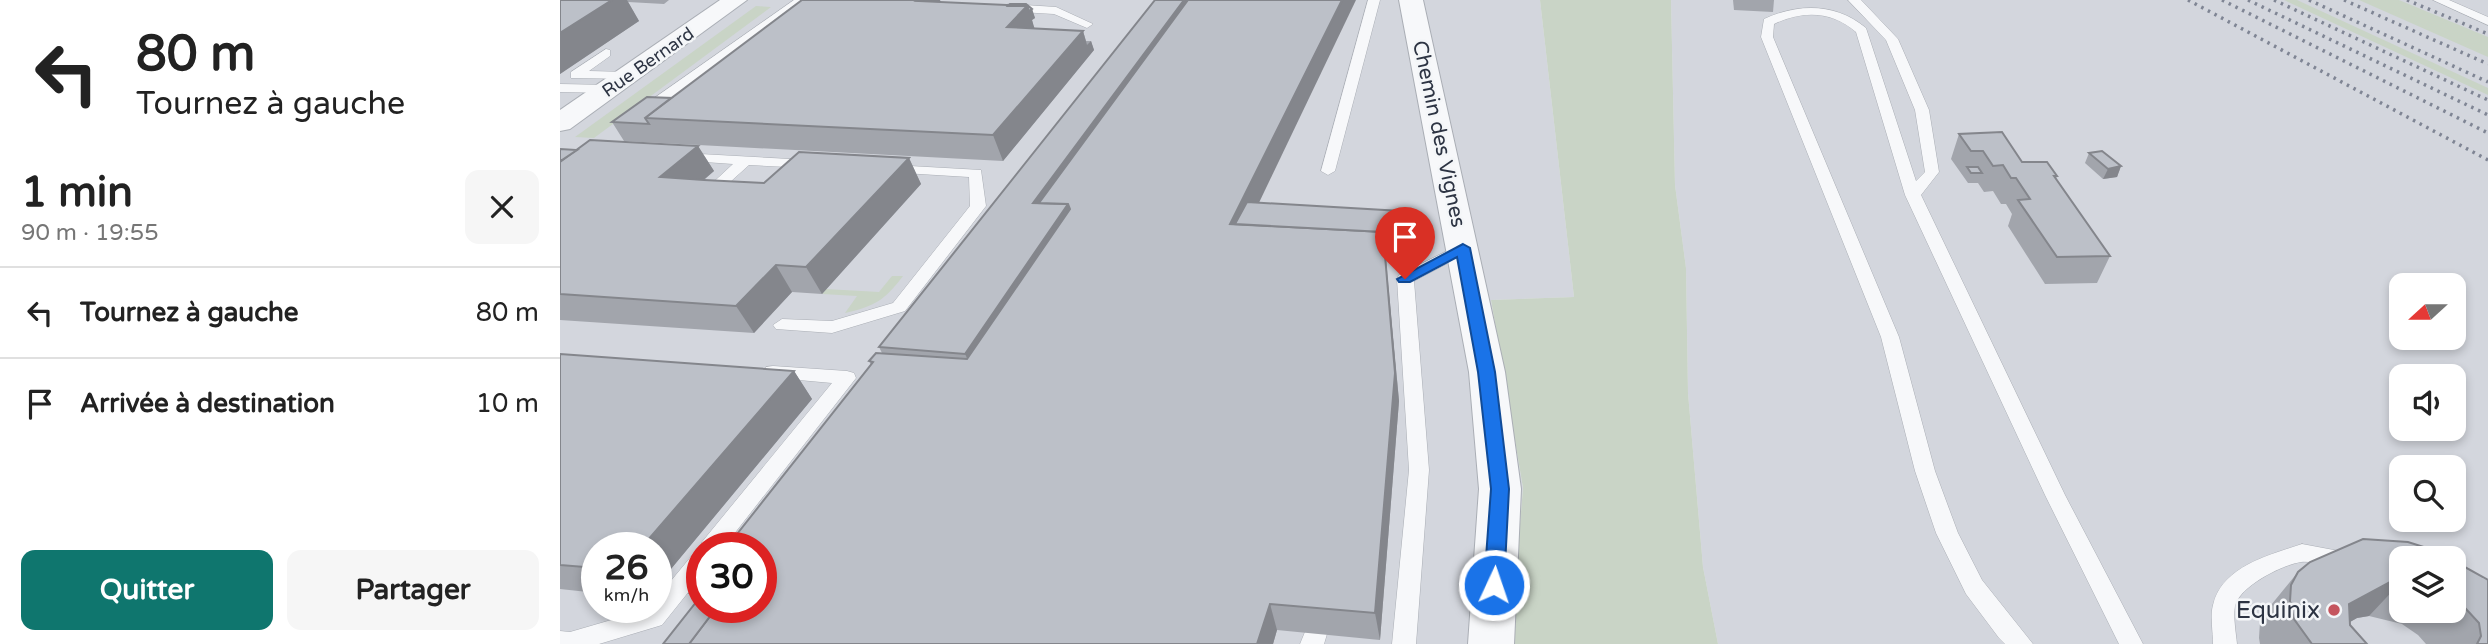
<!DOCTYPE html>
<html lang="fr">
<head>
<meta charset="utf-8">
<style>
	:root { --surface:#fff; --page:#f6f6f6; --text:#222; --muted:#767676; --line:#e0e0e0; --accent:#0f766e }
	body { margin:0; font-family:"Varela Round",sans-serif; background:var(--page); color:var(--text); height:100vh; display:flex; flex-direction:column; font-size:26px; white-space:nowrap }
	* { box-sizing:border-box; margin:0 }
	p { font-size:23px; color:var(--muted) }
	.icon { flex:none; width:38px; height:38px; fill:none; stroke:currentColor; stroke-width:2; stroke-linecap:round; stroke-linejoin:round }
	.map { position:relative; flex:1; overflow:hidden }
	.panel { display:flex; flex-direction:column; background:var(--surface); width:560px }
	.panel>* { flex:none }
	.top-card { background:#fff; color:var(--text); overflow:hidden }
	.needle { width:46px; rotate:249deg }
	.controls { position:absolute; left:1829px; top:273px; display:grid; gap:14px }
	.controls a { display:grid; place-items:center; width:77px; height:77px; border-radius:14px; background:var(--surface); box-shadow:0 4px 10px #0003; font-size:35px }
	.speed { position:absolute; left:21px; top:532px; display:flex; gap:14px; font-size:35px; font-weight:700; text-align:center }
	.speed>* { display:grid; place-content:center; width:91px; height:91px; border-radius:50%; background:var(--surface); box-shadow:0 4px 10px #0003; line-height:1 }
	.speed small { font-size:18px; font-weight:400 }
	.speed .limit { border:10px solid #d22; background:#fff; color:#111 }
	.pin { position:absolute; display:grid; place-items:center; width:60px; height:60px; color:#fff; margin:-72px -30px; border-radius:50% 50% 50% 0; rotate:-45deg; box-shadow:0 0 7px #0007 }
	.pin .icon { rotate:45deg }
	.me { position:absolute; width:77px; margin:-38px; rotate:3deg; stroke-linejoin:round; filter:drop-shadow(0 0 5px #0008) }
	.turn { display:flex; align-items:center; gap:24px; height:147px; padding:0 21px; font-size:32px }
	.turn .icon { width:91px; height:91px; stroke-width:2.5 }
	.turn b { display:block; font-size:49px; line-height:60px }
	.round { display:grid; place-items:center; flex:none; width:74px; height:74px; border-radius:14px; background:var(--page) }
	.overview { display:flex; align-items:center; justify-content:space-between; height:119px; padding:0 21px }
	h1 { font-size:42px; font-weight:800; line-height:52px }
	.action { display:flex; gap:14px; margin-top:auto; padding:14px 21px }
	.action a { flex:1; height:80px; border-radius:14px; background:var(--accent); color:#fff; font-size:28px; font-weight:800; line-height:80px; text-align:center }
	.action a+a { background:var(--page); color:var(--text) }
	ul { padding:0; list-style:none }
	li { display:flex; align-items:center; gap:21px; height:91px; padding:0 21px; border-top:2px solid var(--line) }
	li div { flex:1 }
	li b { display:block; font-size:26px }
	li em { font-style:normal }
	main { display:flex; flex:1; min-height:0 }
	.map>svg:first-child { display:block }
	.built { fill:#d3d6dd; fill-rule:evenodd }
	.green { fill:#c9d4c6 }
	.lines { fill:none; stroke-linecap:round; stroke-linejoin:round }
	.lane-casing { stroke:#aaaeb5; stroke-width:1 }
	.street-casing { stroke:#aaaeb5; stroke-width:2 }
	.lane { fill:#f7f8fa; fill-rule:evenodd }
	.street { fill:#f7f8fa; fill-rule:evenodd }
	.rail { stroke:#7f8594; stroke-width:3.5; stroke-dasharray:2.5 5; stroke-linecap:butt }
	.wall { fill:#a2a5ac }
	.shaded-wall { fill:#84868c }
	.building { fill:#bcc0c8; stroke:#84868c; stroke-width:2 }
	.route { fill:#1a73e8; stroke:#114b97; stroke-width:2 }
	.poi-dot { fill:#c5555e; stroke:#f4f6f8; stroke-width:2.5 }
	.labels { text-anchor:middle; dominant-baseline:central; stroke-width:5; stroke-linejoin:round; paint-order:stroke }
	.far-street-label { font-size:18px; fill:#2d3443; stroke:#f4f6f8 }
	.street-label { font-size:21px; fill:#2d3443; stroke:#f4f6f8 }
	.near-poi-label { font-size:24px; fill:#2d3443; stroke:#f4f6f8; text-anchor:end }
</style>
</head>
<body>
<main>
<section class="panel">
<div class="top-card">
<div class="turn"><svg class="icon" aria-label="left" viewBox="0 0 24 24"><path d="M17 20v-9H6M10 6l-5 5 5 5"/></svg><div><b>80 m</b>Tournez à gauche</div></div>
</div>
<div class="overview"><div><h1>1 min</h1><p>90 m · 19:55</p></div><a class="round"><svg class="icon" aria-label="close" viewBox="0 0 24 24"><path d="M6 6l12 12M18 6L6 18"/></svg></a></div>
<ul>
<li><svg class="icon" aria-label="left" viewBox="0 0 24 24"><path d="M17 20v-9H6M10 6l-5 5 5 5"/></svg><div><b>Tournez à gauche</b></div><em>80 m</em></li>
<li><svg class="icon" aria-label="arrive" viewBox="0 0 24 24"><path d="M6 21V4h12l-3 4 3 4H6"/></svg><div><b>Arrivée à destination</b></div><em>10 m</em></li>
</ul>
<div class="action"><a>Quitter</a><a>Partager</a></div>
</section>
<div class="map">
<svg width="1928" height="644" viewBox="0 0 1928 644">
	<rect width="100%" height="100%" fill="#e5e7eb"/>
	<!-- built -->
	<g class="built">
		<path d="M0,0H980L1014,297L931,300L963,488L950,644H0ZM37,548H96V607H37ZM142,548H201V607H142Z"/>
		<path d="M1111,0H1928V644H1158L1143,567L1128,393L1126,268L1115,185ZM1841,285H1894V338H1841ZM1841,376H1894V429H1841ZM1841,467H1894V520H1841ZM1841,558H1894V611H1841Z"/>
	</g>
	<!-- green -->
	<g class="green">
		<path d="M980,0H1111L1115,185L1126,268L1128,393L1143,567L1158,644H950L963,488L931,300L1014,297Z"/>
		<path d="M1724,0H1737L1928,88V95Z"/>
		<path d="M1799,0H1839L1928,37V57Z"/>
		<path d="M196,6L211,7L34,138L15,137Z"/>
		<path d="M332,276H343C324,301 315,306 285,313L297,296L262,294L266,289L319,292Z"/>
	</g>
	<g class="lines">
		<defs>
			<g id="lane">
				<path d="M234,0H248L93,112H83V106Z"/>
				<path d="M808,0H820L775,171L768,175L761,171Z"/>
				<path d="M1288,0H1301L1338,39L1369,110L1379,172L1361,195L1505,495L1583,644H1559L1485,495L1345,195L1296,32C1272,11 1243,10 1214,24L1213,37L1339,337L1375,471L1398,533L1422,580L1473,644H1445L1439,638L1406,594L1376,533L1355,471L1321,337L1201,37L1204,19C1239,3 1276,3 1306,28L1356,181L1365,172L1355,110L1326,40Z"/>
				<path d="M1873,0H1889L1928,17V25Z"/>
				<path d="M450,4L496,7L533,24L527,28L494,14L446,11V5Z"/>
				<path d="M46,49L50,50V56L29,71L67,72L72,73V79L11,78V72Z"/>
				<path d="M0,84L49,85L56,89L49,93L0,92Z"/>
				<path d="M122,153L248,160L255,164L248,168L189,165L159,192L154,194L146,189L173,164L117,160L115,157L117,154Z"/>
				<path d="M332,165L421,170L426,206L345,311L272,333L216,329L213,325L222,319L272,321L333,303L410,206L409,177L327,172L325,169Z"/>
				<path d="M903,243L909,244L911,248L909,252L854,281L869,470L856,644H832L849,470L837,279L839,275Z"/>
				<path d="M213,366L287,371L294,373L296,378L163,548H142V575L102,625L39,644H0V631L10,632L96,607V599L134,553L140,550L142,542L272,383L206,377L204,372L206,367Z"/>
				<path d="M1742,544L1795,554L1798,560L1795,566C1777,573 1759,560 1741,562C1722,565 1680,586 1675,606C1673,617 1676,633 1677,644H1653C1653,632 1650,616 1653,605C1662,566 1710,555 1742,544Z"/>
				<path d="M755,624L763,627L767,634L764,644H740L747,627Z"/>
			</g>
			<g id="street">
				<path d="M160,0H187L10,129L0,131V110Z"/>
				<path d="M839,0H863L945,372L961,489L954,644H908L919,489L909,372Z"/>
			</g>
		</defs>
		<!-- lane casing -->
		<use href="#lane" class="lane-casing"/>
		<!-- street casing -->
		<use href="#street" class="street-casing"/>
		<!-- lane -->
		<use href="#lane" class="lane"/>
		<!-- street -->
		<use href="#street" class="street"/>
		<!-- rail -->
		<g class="rail">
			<path d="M1628,0L1928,160"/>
			<path d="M1662,0L1928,133"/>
			<path d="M1688,0L1928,115"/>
			<path d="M1714,0L1928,100"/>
			<path d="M1749,0L1928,82"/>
			<path d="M1784,0L1928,64"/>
			<path d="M1847,0L1928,34"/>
		</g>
	</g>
	<!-- wall -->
	<g class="wall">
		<path d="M0,0H109L104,4L68,2L79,21L0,74Z"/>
		<path d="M1173,0H1214L1213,12L1174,10Z"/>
		<path d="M381,3L472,9L475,18L472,20L474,29L523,31L526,41H531L534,50L443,161L64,141L52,122L103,98L113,97Z"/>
		<path d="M1399,134L1462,162L1497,176L1496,179L1550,256L1537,283L1485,284L1448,226L1452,214L1446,204H1441L1433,191L1424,192L1418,183H1408L1391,159Z"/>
		<path d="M138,146L154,171L144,180L204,183L349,158L361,184L262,294L232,292L194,333L0,320V149L17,150Z"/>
		<path d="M1529,153L1561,166L1557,177L1543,179L1525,163Z"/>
		<path d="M699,202L844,237L846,257L826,259L839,401L820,640L717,630L713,644H103L137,601L130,593L142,579V607H201L311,365L309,361L322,353L319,347Z"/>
		<path d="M0,354L234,371L252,399L96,587V548H37V593L0,589Z"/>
		<path d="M1841,558V611H1894V561L1928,644H1866L1858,635L1842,624L1809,616L1797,618L1790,622V625L1807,644H1700L1699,638L1700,622L1707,610L1738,572Z"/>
	</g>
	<!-- shaded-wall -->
	<g class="shaded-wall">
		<path d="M52,0H67L79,21L0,74V33Z"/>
		<path d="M359,0H380L384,9L357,1Z"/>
		<path d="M624,0H650L475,208L473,203Z"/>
		<path d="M782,0H796L685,232L670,224Z"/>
		<path d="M467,6L472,9L475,18L472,20L475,30L447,27Z"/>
		<path d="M523,31L527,45L531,41L534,50L443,161L433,135Z"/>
		<path d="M138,146L154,171L116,203L100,177Z"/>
		<path d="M349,158L361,184L262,294L246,267Z"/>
		<path d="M1561,166L1557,177L1543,179L1548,169Z"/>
		<path d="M508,204L519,236L421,387L405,354Z"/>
		<path d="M823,232L839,401L820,640L815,613Z"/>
		<path d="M216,265L232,292L194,333L176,306Z"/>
		<path d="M234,371L252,399L96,587V548H81Z"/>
		<path d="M1841,579V582L1809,616L1797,618L1756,641L1789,604L1832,581Z"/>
		<path d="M710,604L717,630L713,644H697Z"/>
	</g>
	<!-- building -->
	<g class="building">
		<path d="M0,0H52L0,33Z"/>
		<path d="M242,0H359L357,1L467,6L447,27L523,31L433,135L85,118Z"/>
		<path d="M595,0H624L473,203L508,204L405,354L319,347Z"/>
		<path d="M628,0H782L670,224L823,232L835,373L815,613L710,604L697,644H129L157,607H201V548H166L313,362L309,361L316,353L407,359L510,209L508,204L479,203Z"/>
		<path d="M450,4H466L472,9L469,11L467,6H448Z"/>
		<path d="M87,97L111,98L85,118L89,124L52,122Z"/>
		<path d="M1442,132L1462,162H1487L1497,176H1494L1550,256L1497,257L1458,200L1470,199L1456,178H1451L1443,165L1433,166L1423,151H1411L1399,134Z"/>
		<path d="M30,140L138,146L100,177L144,180L204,183L239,152L349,158L246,267L216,265L176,306L0,294V162Z"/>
		<path d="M0,149L17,150L2,160H0Z"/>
		<path d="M1542,151L1561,166L1548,169L1529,153Z"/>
		<path d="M1407,167H1418L1422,173H1411Z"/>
		<path d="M687,202L841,211L844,237L823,239V232L675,224Z"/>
		<path d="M0,354L234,371L81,548H37V568L0,565Z"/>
		<path d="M1803,539L1848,542L1873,550L1889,558H1841V579L1832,581L1789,604L1790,625L1807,644H1752L1734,619L1730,601L1731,585L1738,572L1750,562Z"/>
		<path d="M1894,561L1923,577L1928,580V644H1917L1921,636L1919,623L1894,596Z"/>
		<path d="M142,579V594L130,593Z"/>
		<path d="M137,601H142V607H157L129,644H103Z"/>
	</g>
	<!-- route -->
	<path class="route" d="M903,244L910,248L935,372L949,489L944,585L941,591L934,593L927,591L924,585L931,489L918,372L897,257L850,282H839L837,279Z"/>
	<!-- markers -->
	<circle class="poi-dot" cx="1774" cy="610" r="7"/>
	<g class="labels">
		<!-- far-street labels -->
		<g class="far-street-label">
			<text transform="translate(88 62) rotate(-35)">Rue Bernard</text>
		</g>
		<!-- street labels -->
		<g class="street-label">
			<text transform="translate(879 134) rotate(78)">Chemin des Vignes</text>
		</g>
		<!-- near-poi labels -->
		<g class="near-poi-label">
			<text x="1760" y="610">Equinix</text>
		</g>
	</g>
</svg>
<div class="controls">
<a><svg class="needle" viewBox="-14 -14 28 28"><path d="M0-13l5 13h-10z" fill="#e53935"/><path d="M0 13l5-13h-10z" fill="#767676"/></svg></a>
<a><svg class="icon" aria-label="sound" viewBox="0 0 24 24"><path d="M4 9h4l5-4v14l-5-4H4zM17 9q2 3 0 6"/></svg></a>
<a><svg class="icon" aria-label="search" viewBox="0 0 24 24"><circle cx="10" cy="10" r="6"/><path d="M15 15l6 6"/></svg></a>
<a><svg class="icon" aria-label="layers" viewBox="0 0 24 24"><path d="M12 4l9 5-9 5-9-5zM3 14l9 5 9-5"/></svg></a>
</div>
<div class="speed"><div>26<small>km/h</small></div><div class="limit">30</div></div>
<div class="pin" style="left:845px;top:279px;background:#d93025"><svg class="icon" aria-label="arrive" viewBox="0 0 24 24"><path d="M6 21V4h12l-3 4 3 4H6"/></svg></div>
<svg class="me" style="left:934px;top:585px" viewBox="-20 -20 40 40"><circle r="17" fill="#1a73e8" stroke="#fff" stroke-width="3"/><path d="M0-11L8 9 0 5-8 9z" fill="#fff"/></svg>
</div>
</main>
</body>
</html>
